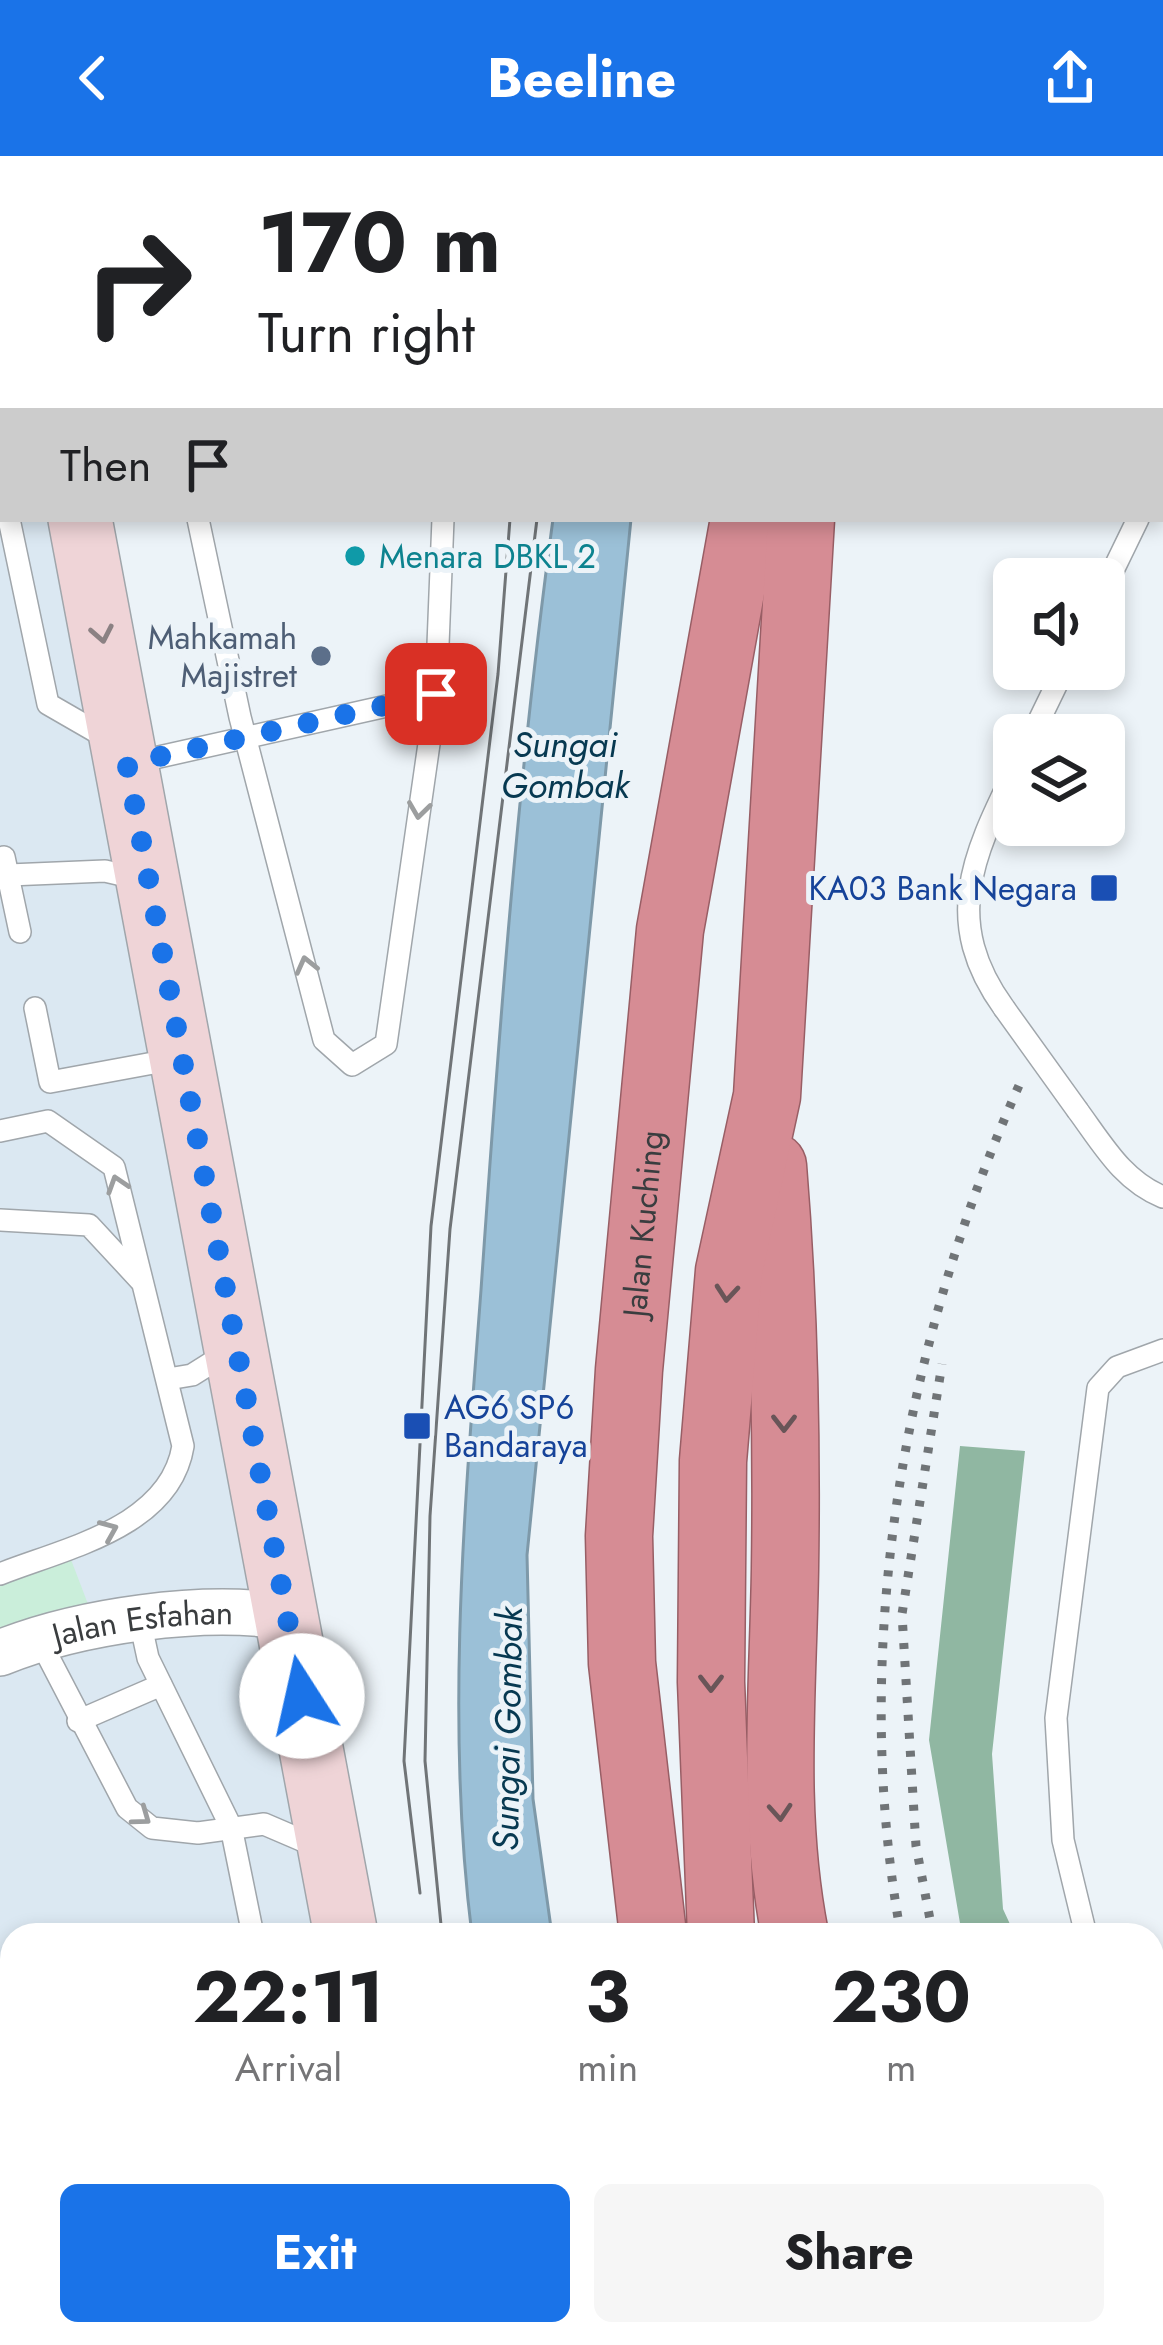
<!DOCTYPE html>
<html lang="en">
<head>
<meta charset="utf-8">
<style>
	:root { --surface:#fff; --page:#f6f6f6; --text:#202124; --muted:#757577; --accent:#1a73e8 }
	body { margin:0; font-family:Jost,sans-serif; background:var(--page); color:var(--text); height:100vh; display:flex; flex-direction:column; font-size:45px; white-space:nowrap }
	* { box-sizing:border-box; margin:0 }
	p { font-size:39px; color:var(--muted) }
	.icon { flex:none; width:66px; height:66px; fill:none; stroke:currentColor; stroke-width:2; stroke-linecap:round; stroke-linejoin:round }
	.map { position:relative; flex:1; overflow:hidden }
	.side { position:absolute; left:0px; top:1767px; width:1164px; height:423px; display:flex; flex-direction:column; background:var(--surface); border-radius:36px 36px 0 0; box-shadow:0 6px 18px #0003 }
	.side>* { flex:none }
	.guide { position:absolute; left:0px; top:0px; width:1164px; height:366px; box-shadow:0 6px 18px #0003; background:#fff; color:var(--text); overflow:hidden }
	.tools { position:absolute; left:993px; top:402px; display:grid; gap:24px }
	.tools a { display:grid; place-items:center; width:132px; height:132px; border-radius:18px; background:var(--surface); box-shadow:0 6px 18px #0003; font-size:60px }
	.pin { position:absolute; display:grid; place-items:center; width:102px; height:102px; color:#fff; margin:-51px; border-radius:24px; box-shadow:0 6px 18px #0006 }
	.me { position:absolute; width:132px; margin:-66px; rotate:350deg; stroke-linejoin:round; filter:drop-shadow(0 0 9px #0008) }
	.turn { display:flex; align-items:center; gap:42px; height:252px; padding:0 60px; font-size:54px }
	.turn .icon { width:156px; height:156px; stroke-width:2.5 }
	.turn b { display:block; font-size:84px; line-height:102px }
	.then { display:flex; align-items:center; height:114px; padding:0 60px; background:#0003; gap:24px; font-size:45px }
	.eta { display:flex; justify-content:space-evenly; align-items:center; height:204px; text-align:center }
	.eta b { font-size:72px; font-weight:700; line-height:84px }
	.cta { display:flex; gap:24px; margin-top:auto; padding:24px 60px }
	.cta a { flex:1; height:138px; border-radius:18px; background:var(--accent); color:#fff; font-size:48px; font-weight:700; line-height:138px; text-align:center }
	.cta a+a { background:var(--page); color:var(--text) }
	header { display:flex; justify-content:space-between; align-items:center; height:156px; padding:0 60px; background:var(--accent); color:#fff; font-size:54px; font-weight:700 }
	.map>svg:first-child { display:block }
	.built { fill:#dbe8f2 }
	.green { fill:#caeeda }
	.forest { fill:#90b7a2 }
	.water { fill:#9bc0d7; stroke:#7e99a9; stroke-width:3 }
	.pier { fill:#ecf3f8 }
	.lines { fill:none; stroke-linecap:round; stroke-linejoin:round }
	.service-casing { stroke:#a0a6ab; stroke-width:24 }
	.minor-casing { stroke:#a0a6ab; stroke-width:48 }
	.tertiary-casing { stroke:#a0a6ab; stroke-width:57 }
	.secondary-casing { stroke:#a0a6ab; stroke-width:66 }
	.trunk-casing { stroke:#985e65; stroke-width:69 }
	.service { stroke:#fff; stroke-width:21 }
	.minor { stroke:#fff; stroke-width:45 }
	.tertiary { stroke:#fff; stroke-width:54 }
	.secondary { stroke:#efd4d7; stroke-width:63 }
	.trunk { stroke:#d68c94; stroke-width:66 }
	.tram { stroke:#707477; stroke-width:3 }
	.rail { stroke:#707477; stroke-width:9; stroke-dasharray:6 12; stroke-linecap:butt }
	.service-bridge-casing { stroke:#a0a6ab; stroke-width:24; stroke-linecap:butt }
	.service-bridge { stroke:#fff; stroke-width:21 }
	.oneway { stroke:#8b8183 }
	.oneway2 { stroke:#9c9e9f }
	.oneway3 { stroke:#695558 }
	.route { stroke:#1a73e8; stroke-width:21; stroke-dasharray:0 37.8 }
	.culture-dot { fill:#0f9aa8; stroke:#ecf3f8; stroke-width:4.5 }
	.service-dot { fill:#5c6f8a; stroke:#ecf3f8; stroke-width:4.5 }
	.transit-dot { fill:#1a4fb4; stroke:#ecf3f8; stroke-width:4.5 }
	.labels { text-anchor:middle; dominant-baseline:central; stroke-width:10; stroke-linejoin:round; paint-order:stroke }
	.culture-label { font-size:33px; fill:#0d838f; stroke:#ecf3f8; text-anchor:start }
	.service-label { font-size:33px; fill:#4e5e75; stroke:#ecf3f8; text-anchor:end }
	.transit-label { font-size:33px; fill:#164399; stroke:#ecf3f8; text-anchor:end }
	.street-label { font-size:33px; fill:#3a3d3f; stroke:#ecf3f8 }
	.water-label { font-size:36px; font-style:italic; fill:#073951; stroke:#ecf3f8 }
</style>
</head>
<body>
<header><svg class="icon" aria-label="back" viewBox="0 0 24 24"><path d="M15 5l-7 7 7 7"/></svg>Beeline<svg class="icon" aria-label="share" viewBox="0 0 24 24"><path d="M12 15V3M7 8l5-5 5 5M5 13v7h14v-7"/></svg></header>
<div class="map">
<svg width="1163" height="2189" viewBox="0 0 1163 2189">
	<rect width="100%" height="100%" fill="#ecf3f8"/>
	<!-- built -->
	<path class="built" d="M0,95L3,363H53L330,1779H12V2144L0,2147Z"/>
	<!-- green -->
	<path class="green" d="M70,1401L88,1448L0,1482V1428Z"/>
	<!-- forest -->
	<g class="forest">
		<path d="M960,1290L1025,1295L992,1598L1003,1753L1015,1779H962L929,1584Z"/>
		<path d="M1152,1963L1163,1997V2189H1108L1101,2178H1152Z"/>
	</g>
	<!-- water -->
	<path class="water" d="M553,363H631L527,1399L533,1643L552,1779H472C445,1567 465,1346 481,1134C499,874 518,621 553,363Z"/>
	<!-- pier -->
	<path class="pier" d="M553,2178H670L674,2189H558Z"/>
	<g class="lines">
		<defs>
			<g id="service">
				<path d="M119,0L120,3"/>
				<path d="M457,3V0"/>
				<path d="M0,92L3,88"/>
				<path d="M1161,317L1163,312"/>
				<path d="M0,319L3,333"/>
				<path d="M9,363L48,548L107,582"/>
				<path d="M198,363L240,561L324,884L352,909L386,888L436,539L443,363"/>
				<path d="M1104,433L1138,363"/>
				<path d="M1032,579L1064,513"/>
				<path d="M132,607L436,539"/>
				<path d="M0,702L4,701L20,776"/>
				<path d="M9,719L105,715L131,721L135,728"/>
				<path d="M35,852L50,926L175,903"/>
				<path d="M1004,852C942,766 972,701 1014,616"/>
				<path d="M1078,955C1103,989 1123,1025 1163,1041"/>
				<path d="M0,975L48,965L114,1011L183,1290C170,1371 66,1392 0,1418"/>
				<path d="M0,1064L89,1069L140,1124"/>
				<path d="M168,1223L192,1219L227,1197"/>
				<path d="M140,1465L148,1502L231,1671L253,1779"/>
				<path d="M39,1483L127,1652L152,1672L198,1677L264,1668L320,1692"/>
				<path d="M78,1565L161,1529"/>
				<path d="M1086,1779L1063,1684L1056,1562L1098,1232L1117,1211L1163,1194"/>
				<path d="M1152,1868L1163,1894"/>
			</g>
			<g id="minor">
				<path id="s1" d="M0,1497C79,1465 203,1447 287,1461"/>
			</g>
			<g id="tertiary">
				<path d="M0,2159L12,2157"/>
				<path d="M118,2189L171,2178"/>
			</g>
			<g id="secondary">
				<path d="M12,0V3"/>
				<path d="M80,363L346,1779"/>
				<path d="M426,2178L428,2189"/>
			</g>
			<g id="trunk">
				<path d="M739,3V0"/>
				<path d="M835,3V0"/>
				<path d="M900,3V0"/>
				<path d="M773,1010C784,1144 787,1279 785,1413C783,1537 771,1657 795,1779"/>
				<path id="s2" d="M653,1779L622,1507L619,1380L629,1214L670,774L744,363"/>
				<path d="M721,1779L711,1526L713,1305L729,1115L767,940L801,363"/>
				<path d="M724,2178L729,2189"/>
				<path d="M832,2178L837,2189"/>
				<path d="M906,2178L911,2189"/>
			</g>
		</defs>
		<!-- service casing -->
		<use href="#service" class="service-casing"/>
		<!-- minor casing -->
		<use href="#minor" class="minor-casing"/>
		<!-- tertiary casing -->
		<use href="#tertiary" class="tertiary-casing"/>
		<!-- secondary casing -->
		<use href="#secondary" class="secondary-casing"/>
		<!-- trunk casing -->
		<use href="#trunk" class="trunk-casing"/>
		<!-- service -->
		<use href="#service" class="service"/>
		<!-- minor -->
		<use href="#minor" class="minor"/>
		<!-- tertiary -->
		<use href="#tertiary" class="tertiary"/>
		<!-- secondary -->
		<use href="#secondary" class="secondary"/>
		<!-- trunk -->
		<use href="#trunk" class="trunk"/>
		<!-- tram -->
		<g class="tram">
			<path d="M533,3L534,0"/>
			<path d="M560,3V0"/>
			<path d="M420,1737L404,1605L431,1070L498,518L510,363"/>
			<path d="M442,1779L425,1605L430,1360L450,1073L537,363"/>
			<path d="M534,2178L537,2189"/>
			<path d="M560,2178L564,2189"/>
		</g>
		<!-- rail -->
		<g class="rail">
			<path d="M901,1779C849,1496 903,1187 1021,925"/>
			<path d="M933,1779L916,1690L902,1458L942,1208"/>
			<path d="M1010,2178L1014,2189"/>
			<path d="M1046,2178L1050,2189"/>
		</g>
		<defs>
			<path id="service-bridge" d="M1004,852L1078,955"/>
		</defs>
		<!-- service-bridge casing -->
		<use href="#service-bridge" class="service-bridge-casing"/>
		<!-- service-bridge -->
		<use href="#service-bridge" class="service-bridge"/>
	</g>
	<!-- one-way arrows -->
	<defs><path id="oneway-chevron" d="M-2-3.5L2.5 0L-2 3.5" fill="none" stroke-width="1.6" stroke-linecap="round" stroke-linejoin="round" transform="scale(3)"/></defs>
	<use class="oneway" href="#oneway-chevron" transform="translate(102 478) rotate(79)"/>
	<g class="oneway2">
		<use href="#oneway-chevron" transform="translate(419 654) rotate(98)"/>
		<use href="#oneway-chevron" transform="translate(306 809) rotate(-104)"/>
		<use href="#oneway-chevron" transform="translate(117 1028) rotate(-108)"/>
		<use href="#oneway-chevron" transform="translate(109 1374) rotate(-23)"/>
		<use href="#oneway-chevron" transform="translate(142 1661) rotate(36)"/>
	</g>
	<g class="oneway3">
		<use href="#oneway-chevron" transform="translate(727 1137) rotate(95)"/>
		<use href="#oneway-chevron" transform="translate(784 1267) rotate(90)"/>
		<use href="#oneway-chevron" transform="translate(711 1527) rotate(90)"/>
		<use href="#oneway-chevron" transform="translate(780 1656) rotate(86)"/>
	</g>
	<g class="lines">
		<!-- route -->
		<path class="route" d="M302,1540L127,608L436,538"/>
	</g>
	<!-- markers -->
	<circle class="culture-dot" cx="355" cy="400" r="12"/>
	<circle class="service-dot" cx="321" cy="500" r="12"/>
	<g class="transit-dot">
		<rect x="1089" y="717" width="30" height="30" rx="6"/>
		<rect x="402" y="1255" width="30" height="30" rx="6"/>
	</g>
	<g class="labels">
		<!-- culture labels -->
		<g class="culture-label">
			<text x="379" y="400">Menara DBKL 2</text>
		</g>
		<!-- service labels -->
		<g class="service-label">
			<text x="297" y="481">Mahkamah<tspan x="297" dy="38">Majistret</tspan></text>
		</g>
		<!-- transit labels -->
		<g class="transit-label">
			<text x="1077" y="732">KA03 Bank Negara</text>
			<text x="444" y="1251" text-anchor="start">AG6 SP6<tspan x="444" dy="38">Bandaraya</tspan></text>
		</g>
		<!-- street labels -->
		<g class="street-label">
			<text stroke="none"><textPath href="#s2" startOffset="714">Jalan Kuching</textPath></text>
			<text stroke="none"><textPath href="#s1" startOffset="147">Jalan Esfahan</textPath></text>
		</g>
		<!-- water labels -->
		<g class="water-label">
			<text x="565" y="588">Sungai<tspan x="565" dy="41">Gombak</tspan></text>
			<text transform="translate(507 1573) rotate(-89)">Sungai Gombak</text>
		</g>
	</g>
</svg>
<div class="tools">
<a><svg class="icon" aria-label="sound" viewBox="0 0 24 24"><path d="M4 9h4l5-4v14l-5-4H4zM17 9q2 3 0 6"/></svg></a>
<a><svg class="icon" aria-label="layers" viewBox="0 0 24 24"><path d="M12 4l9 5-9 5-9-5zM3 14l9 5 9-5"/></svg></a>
</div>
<div class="pin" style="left:436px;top:538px;background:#d93025"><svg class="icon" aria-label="arrive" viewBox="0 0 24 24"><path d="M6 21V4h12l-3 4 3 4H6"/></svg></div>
<svg class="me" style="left:302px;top:1540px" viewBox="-20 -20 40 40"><circle r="19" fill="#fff"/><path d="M0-13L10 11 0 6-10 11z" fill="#1a73e8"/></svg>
<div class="guide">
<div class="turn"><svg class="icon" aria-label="right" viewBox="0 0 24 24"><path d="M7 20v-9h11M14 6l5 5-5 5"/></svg><div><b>170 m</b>Turn right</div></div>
<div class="then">Then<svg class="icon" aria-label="arrive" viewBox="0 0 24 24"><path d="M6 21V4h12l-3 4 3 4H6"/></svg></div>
</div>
<section class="side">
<div class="eta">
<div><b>22:11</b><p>Arrival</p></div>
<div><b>3</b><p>min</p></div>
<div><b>230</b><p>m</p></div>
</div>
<div class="cta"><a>Exit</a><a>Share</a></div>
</section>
</div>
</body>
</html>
